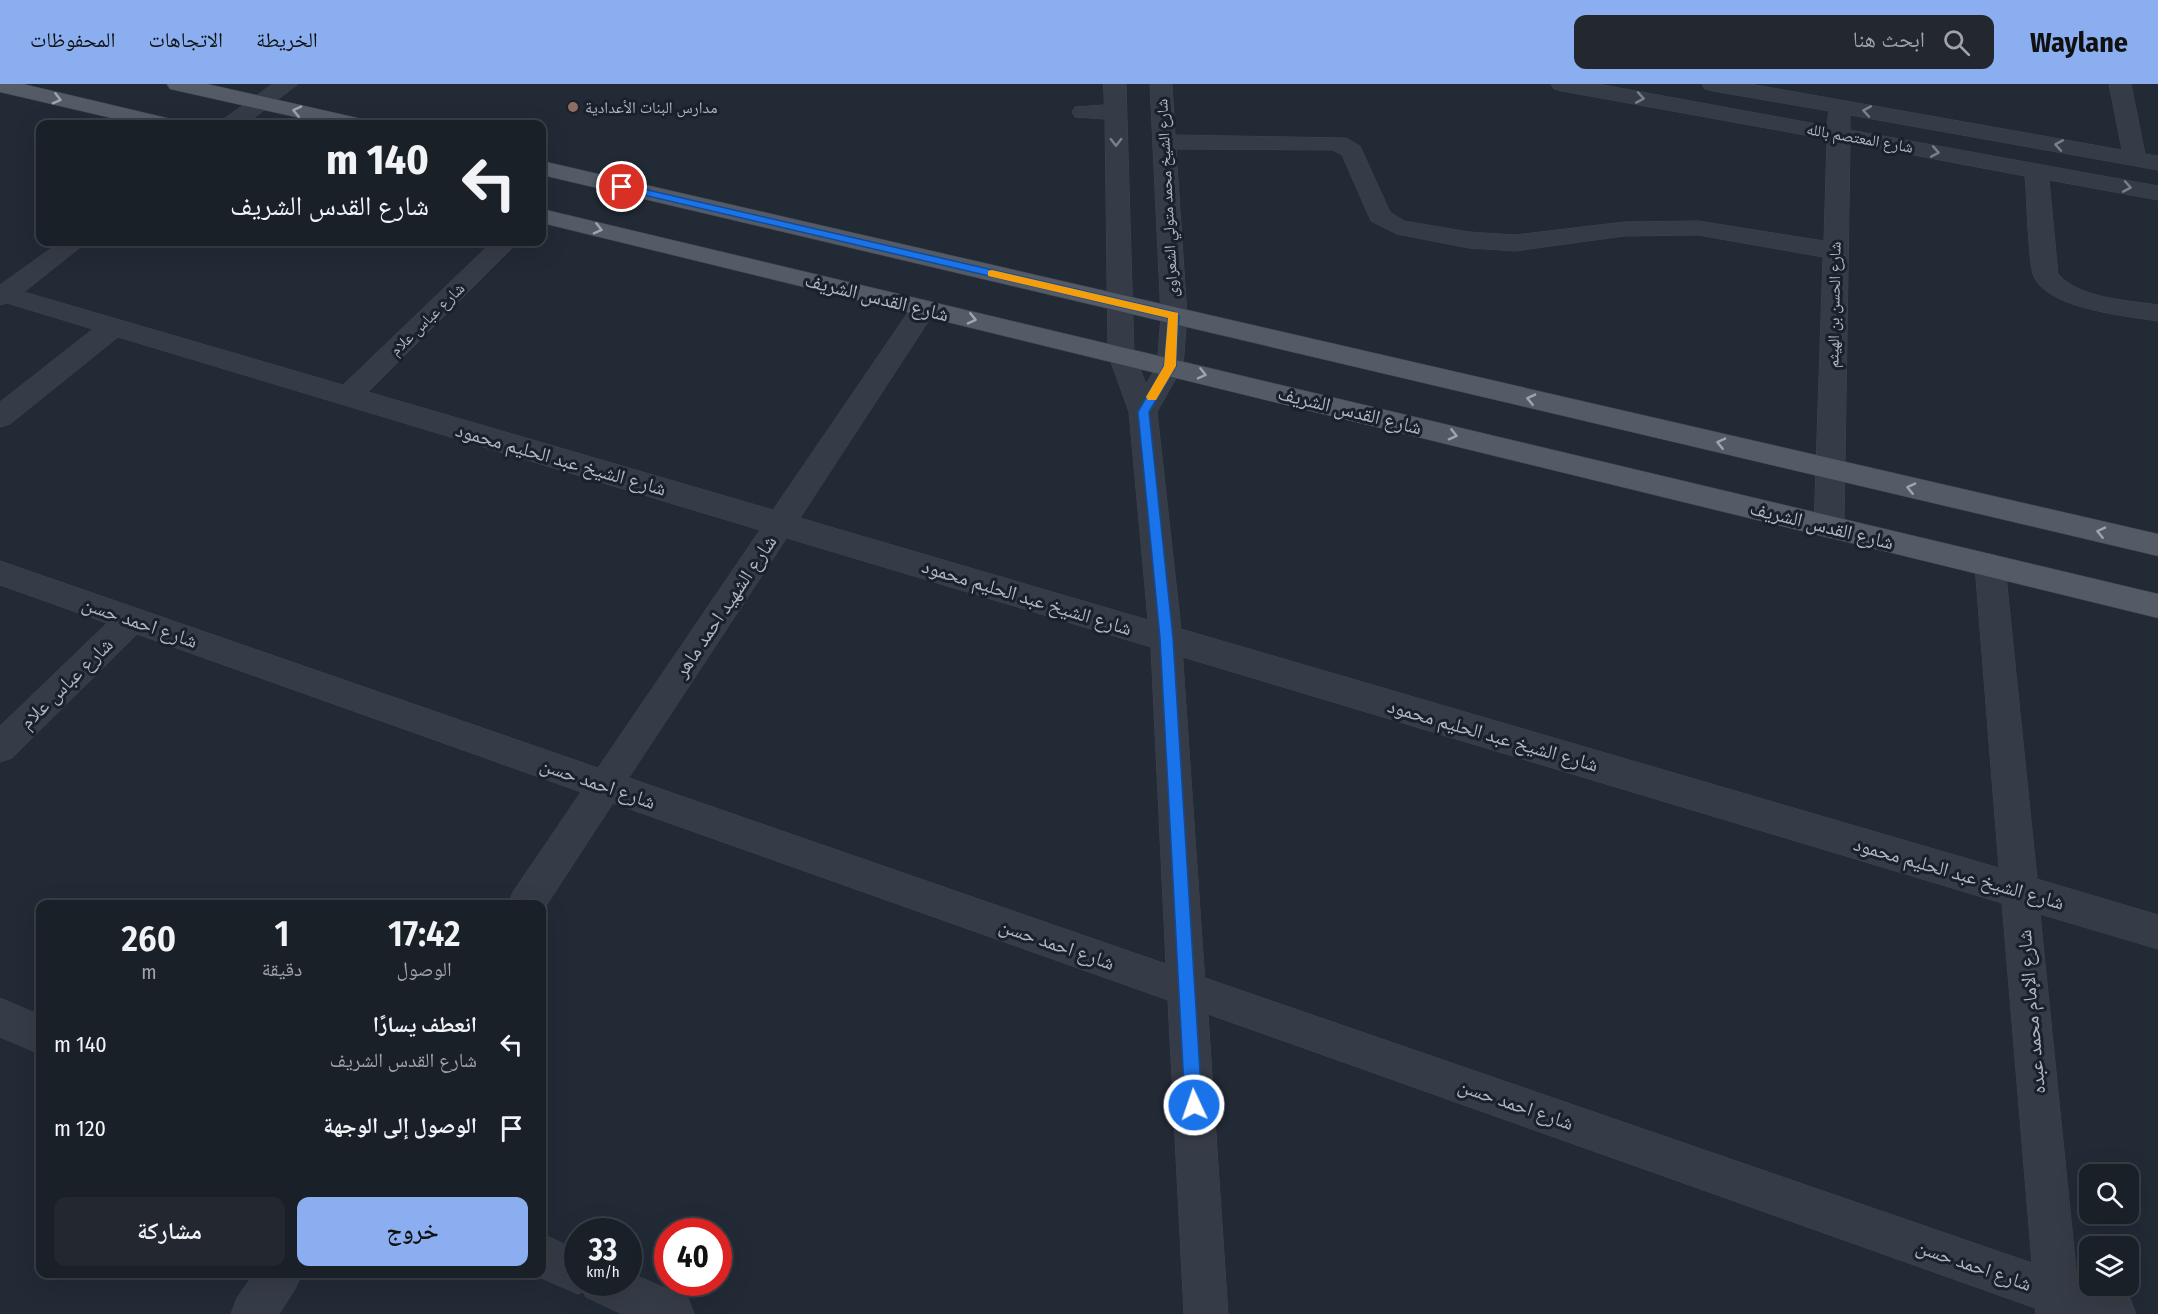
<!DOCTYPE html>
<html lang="ar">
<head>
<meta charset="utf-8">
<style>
	:root { --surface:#1a2028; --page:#232830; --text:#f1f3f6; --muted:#9fa3a8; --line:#383e45; --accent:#8aaeef }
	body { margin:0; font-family:"Fira Sans Condensed","Noto Naskh Arabic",sans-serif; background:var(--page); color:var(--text); direction:rtl; height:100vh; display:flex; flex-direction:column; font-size:22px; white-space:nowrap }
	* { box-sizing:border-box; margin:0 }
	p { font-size:20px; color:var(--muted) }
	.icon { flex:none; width:33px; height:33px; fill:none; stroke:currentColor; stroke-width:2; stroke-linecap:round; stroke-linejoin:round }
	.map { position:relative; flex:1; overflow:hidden; direction:ltr }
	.sheet { position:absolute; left:36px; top:816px; width:510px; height:378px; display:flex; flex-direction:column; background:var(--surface); border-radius:12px; box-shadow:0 6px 24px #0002,0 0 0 2px var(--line); direction:rtl }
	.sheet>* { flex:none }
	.guide { position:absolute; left:36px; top:36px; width:510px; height:126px; border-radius:12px; box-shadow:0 6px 24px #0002,0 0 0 2px var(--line); direction:rtl; background:#1a2028; color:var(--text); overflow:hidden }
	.fabs { position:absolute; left:2079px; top:1080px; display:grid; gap:12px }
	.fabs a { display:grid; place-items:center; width:60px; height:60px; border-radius:12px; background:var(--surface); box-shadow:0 6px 24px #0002,0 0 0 2px var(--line); font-size:30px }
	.speed { position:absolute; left:564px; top:1134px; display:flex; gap:12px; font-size:30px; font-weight:700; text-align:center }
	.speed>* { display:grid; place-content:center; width:78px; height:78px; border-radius:50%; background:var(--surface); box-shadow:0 6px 24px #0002,0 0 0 2px var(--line); line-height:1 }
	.speed small { font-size:15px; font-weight:400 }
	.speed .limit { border:9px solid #d22; background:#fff; color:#111 }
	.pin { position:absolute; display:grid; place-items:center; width:51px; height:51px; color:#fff; margin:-26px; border:3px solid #fff; border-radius:50%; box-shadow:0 2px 6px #0007 }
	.me { position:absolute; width:66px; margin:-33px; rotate:357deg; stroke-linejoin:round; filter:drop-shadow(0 0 4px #0008) }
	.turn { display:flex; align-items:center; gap:21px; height:126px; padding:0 18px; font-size:27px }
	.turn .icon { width:78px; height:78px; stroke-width:2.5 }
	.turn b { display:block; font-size:42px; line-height:51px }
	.eta { display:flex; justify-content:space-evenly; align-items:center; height:102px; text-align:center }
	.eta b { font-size:36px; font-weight:600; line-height:42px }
	.primary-button { display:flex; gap:12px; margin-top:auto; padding:12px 18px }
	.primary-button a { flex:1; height:69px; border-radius:12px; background:var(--accent); color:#111; font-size:24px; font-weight:600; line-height:69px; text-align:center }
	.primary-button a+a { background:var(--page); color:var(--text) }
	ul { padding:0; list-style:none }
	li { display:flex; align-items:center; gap:18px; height:84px; padding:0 18px }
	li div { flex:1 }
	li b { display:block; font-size:22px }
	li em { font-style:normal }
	header { display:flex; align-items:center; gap:36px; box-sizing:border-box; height:84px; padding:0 30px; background:var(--accent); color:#111 }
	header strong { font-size:28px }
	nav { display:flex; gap:33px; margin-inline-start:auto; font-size:21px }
	.search { width:420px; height:54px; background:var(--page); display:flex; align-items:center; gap:15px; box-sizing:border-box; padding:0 21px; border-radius:12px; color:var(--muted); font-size:22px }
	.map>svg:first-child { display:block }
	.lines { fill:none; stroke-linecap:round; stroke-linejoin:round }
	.minor-casing { stroke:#3f4550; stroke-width:1 }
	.major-casing { stroke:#3f4550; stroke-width:1 }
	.minor { fill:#363c47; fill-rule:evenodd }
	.major { fill:#545b67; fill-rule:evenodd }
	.oneway { stroke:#79808b }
	.oneway2 { stroke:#9ea5b1 }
	.route { fill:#1a73e8; stroke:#114b97; stroke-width:1.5 }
	.slow { fill:#f59e0b }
	.education-dot { fill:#8d6e63; stroke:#1b212c; stroke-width:2 }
	.labels { text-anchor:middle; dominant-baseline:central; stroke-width:6; stroke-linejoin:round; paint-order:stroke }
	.far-poi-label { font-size:16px; fill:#b0b7c3; stroke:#1b212c; text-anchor:start }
	.far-street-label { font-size:16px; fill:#b0b7c3; stroke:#1b212c }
	.street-label { font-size:20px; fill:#b0b7c3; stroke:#1b212c }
</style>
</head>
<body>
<header>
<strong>Waylane</strong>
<div class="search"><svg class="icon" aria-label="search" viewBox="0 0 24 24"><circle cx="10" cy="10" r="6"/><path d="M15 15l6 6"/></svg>ابحث هنا</div>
<nav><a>الخريطة</a><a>الاتجاهات</a><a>المحفوظات</a></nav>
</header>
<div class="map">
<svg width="2158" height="1230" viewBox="0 0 2158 1230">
	<rect width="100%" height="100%" fill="#222a36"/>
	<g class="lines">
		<defs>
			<g id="minor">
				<path d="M273,0H298L246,40H221L224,35Z"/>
				<path d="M1104,0H1126L1134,270L1146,300L1157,282L1161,232L1150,0H1172L1175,51L1346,54L1360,62L1390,128L1404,137L1469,148L1515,151L1624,138L1698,137L1824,157L1827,55L1562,7L1554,5L1551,0H1598L1827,42L1829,27L1713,7L1705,5L1702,0H1750L2122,66L2109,0H2131L2145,70L2158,72V86L1850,31V46L2158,102V116L2049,96L2058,190C2080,215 2128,216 2158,221V237C2127,232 2049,225 2034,193C2028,179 2027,112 2025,92L1850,59L1844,443L1840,451L1829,454L1818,451L1814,443L1823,173L1698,151L1624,152L1515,167L1469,164L1397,150L1371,137L1342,71L1333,66L1176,65L1187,232L1183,282L1157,328L1181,545L1999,784L1975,482L1979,474L1990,470L2001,474L2005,482L2037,795L2158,831V865L2040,830L2077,1195L2130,1214L2136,1230H2036L2035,1224L1208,930L1228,1230H1184L1168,916L613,719L542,828V820H508L513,808L581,708L137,550L12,674L0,678V642L107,539L0,501V477L598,684L760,446L118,253L10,340L0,343V318L93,245L7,219L0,221V201L60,158H87L24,208L343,301L492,158H518L368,308L773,426L915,218L924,216L933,218L937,224L800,434L1148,536L1129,328L1108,270L1105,35L1075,33L1072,28L1075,23L1104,21ZM787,454L1151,563L1166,880L629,694ZM1183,573L2002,819L2032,1179L1205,894Z"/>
				<path d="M0,914L40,931V970L0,953Z"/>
				<path d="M542,1150L578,1166V1198H628V1188L688,1214L694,1230H622L586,1213L583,1208L578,1210L532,1190H542Z"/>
				<path d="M254,1190H302L295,1205L279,1230H231L237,1214Z"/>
			</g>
			<g id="major">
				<path d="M0,0H23L171,35L174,40H137L0,8Z"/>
				<path d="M167,0H207L362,35L365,40H327L170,5Z"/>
				<path d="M542,77L2158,450V472L542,91Z"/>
				<path d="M542,125L2158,510V534L542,139Z"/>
			</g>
		</defs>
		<!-- minor casing -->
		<use href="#minor" class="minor-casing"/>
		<!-- major casing -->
		<use href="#major" class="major-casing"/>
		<!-- minor -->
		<use href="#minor" class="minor"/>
		<!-- major -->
		<use href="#major" class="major"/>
	</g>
	<!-- one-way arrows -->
	<defs><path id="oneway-chevron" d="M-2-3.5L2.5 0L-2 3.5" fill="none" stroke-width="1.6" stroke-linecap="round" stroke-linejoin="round" transform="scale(1.5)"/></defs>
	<g class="oneway">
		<use href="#oneway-chevron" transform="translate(1640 14) rotate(10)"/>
		<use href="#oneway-chevron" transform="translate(1867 27) rotate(-170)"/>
		<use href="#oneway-chevron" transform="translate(1116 58) rotate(89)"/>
		<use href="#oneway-chevron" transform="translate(2059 61) rotate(-170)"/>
		<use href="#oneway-chevron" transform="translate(1935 68) rotate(10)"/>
		<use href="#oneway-chevron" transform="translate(2127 103) rotate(10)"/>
	</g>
	<g class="oneway2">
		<use href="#oneway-chevron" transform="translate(57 15) rotate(14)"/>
		<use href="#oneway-chevron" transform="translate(297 27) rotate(-167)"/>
		<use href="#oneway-chevron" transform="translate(598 145) rotate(14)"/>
		<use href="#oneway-chevron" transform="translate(972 235) rotate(13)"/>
		<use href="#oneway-chevron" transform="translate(1202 290) rotate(14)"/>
		<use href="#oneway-chevron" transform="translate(1531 315) rotate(-167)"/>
		<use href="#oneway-chevron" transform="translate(1453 351) rotate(14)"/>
		<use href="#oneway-chevron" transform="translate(1721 359) rotate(-167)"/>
		<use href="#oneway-chevron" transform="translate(1911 404) rotate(-167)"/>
		<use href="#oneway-chevron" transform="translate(2101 448) rotate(-167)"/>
	</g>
	<!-- route -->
	<path class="route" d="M622,100L1174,228L1179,232L1176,282L1149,328L1173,554L1202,1021L1200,1027L1194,1030L1188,1027L1185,1021L1160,554L1138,328L1164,282L1168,234L618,105V101Z"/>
	<!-- slow -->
	<path class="slow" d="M992,186L1178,229L1176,282L1156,316H1148L1146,313L1164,282L1168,234L988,192V187Z"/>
	<!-- markers -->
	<circle class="education-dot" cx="573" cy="23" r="6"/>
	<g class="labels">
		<!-- far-poi labels -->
		<g class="far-poi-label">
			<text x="585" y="23">مدارس البنات الأعدادية</text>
		</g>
		<!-- far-street labels -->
		<g class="far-street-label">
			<text transform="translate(1860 54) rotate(10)">شارع المعتصم بالله</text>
			<text transform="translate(1167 114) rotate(-93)">شارع الشيخ محمد متولي الشعراوى</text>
			<text transform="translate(1834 221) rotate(-89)">شارع الحسن بن الهيثم</text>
			<text transform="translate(427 235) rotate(-44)">شارع عباس علام</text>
		</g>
		<!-- street labels -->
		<g class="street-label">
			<text transform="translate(877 213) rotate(14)">شارع القدس الشريف</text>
			<text transform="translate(1350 326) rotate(14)">شارع القدس الشريف</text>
			<text transform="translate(561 375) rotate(16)">شارع الشيخ عبد الحليم محمود</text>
			<text transform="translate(1822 441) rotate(14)">شارع القدس الشريف</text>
			<text transform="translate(1027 513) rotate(17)">شارع الشيخ عبد الحليم محمود</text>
			<text transform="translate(725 522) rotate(-56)">شارع الشهيد احمد ماهر</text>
			<text transform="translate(140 538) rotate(19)">شارع احمد حسن</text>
			<text transform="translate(66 599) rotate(-44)">شارع عباس علام</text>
			<text transform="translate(1493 651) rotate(16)">شارع الشيخ عبد الحليم محمود</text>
			<text transform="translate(598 699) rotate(19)">شارع احمد حسن</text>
			<text transform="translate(1959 789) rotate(16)">شارع الشيخ عبد الحليم محمود</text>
			<text transform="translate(1057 860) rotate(19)">شارع احمد حسن</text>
			<text transform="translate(2031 928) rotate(-95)">شارع الإمام محمد عبده</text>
			<text transform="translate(1516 1020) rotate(19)">شارع احمد حسن</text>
			<text transform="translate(1974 1181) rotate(19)">شارع احمد حسن</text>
		</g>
	</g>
</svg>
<div class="fabs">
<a><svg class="icon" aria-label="search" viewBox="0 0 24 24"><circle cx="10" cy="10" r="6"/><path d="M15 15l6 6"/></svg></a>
<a><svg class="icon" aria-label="layers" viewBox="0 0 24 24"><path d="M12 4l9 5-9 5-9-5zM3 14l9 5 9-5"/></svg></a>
</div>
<div class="speed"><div>33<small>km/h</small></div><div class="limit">40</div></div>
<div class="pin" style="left:622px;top:103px;background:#d93025"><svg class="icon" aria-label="arrive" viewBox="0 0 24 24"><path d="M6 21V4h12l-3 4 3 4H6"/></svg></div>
<svg class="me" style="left:1194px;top:1021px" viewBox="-20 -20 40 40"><circle r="17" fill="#1a73e8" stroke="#fff" stroke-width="3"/><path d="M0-11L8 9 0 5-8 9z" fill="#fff"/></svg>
<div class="guide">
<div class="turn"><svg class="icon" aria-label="left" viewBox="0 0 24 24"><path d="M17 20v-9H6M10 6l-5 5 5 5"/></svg><div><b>140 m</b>شارع القدس الشريف</div></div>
</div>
<section class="sheet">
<div class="eta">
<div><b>17:42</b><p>الوصول</p></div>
<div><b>1</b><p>دقيقة</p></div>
<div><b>260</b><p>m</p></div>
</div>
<ul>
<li><svg class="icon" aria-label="left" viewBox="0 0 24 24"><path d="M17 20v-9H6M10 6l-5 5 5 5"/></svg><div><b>انعطف يسارًا</b><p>شارع القدس الشريف</p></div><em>140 m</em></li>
<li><svg class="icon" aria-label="arrive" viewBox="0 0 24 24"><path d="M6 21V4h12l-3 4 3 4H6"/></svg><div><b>الوصول إلى الوجهة</b></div><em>120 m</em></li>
</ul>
<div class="primary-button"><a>خروج</a><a>مشاركة</a></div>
</section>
</div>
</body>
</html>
